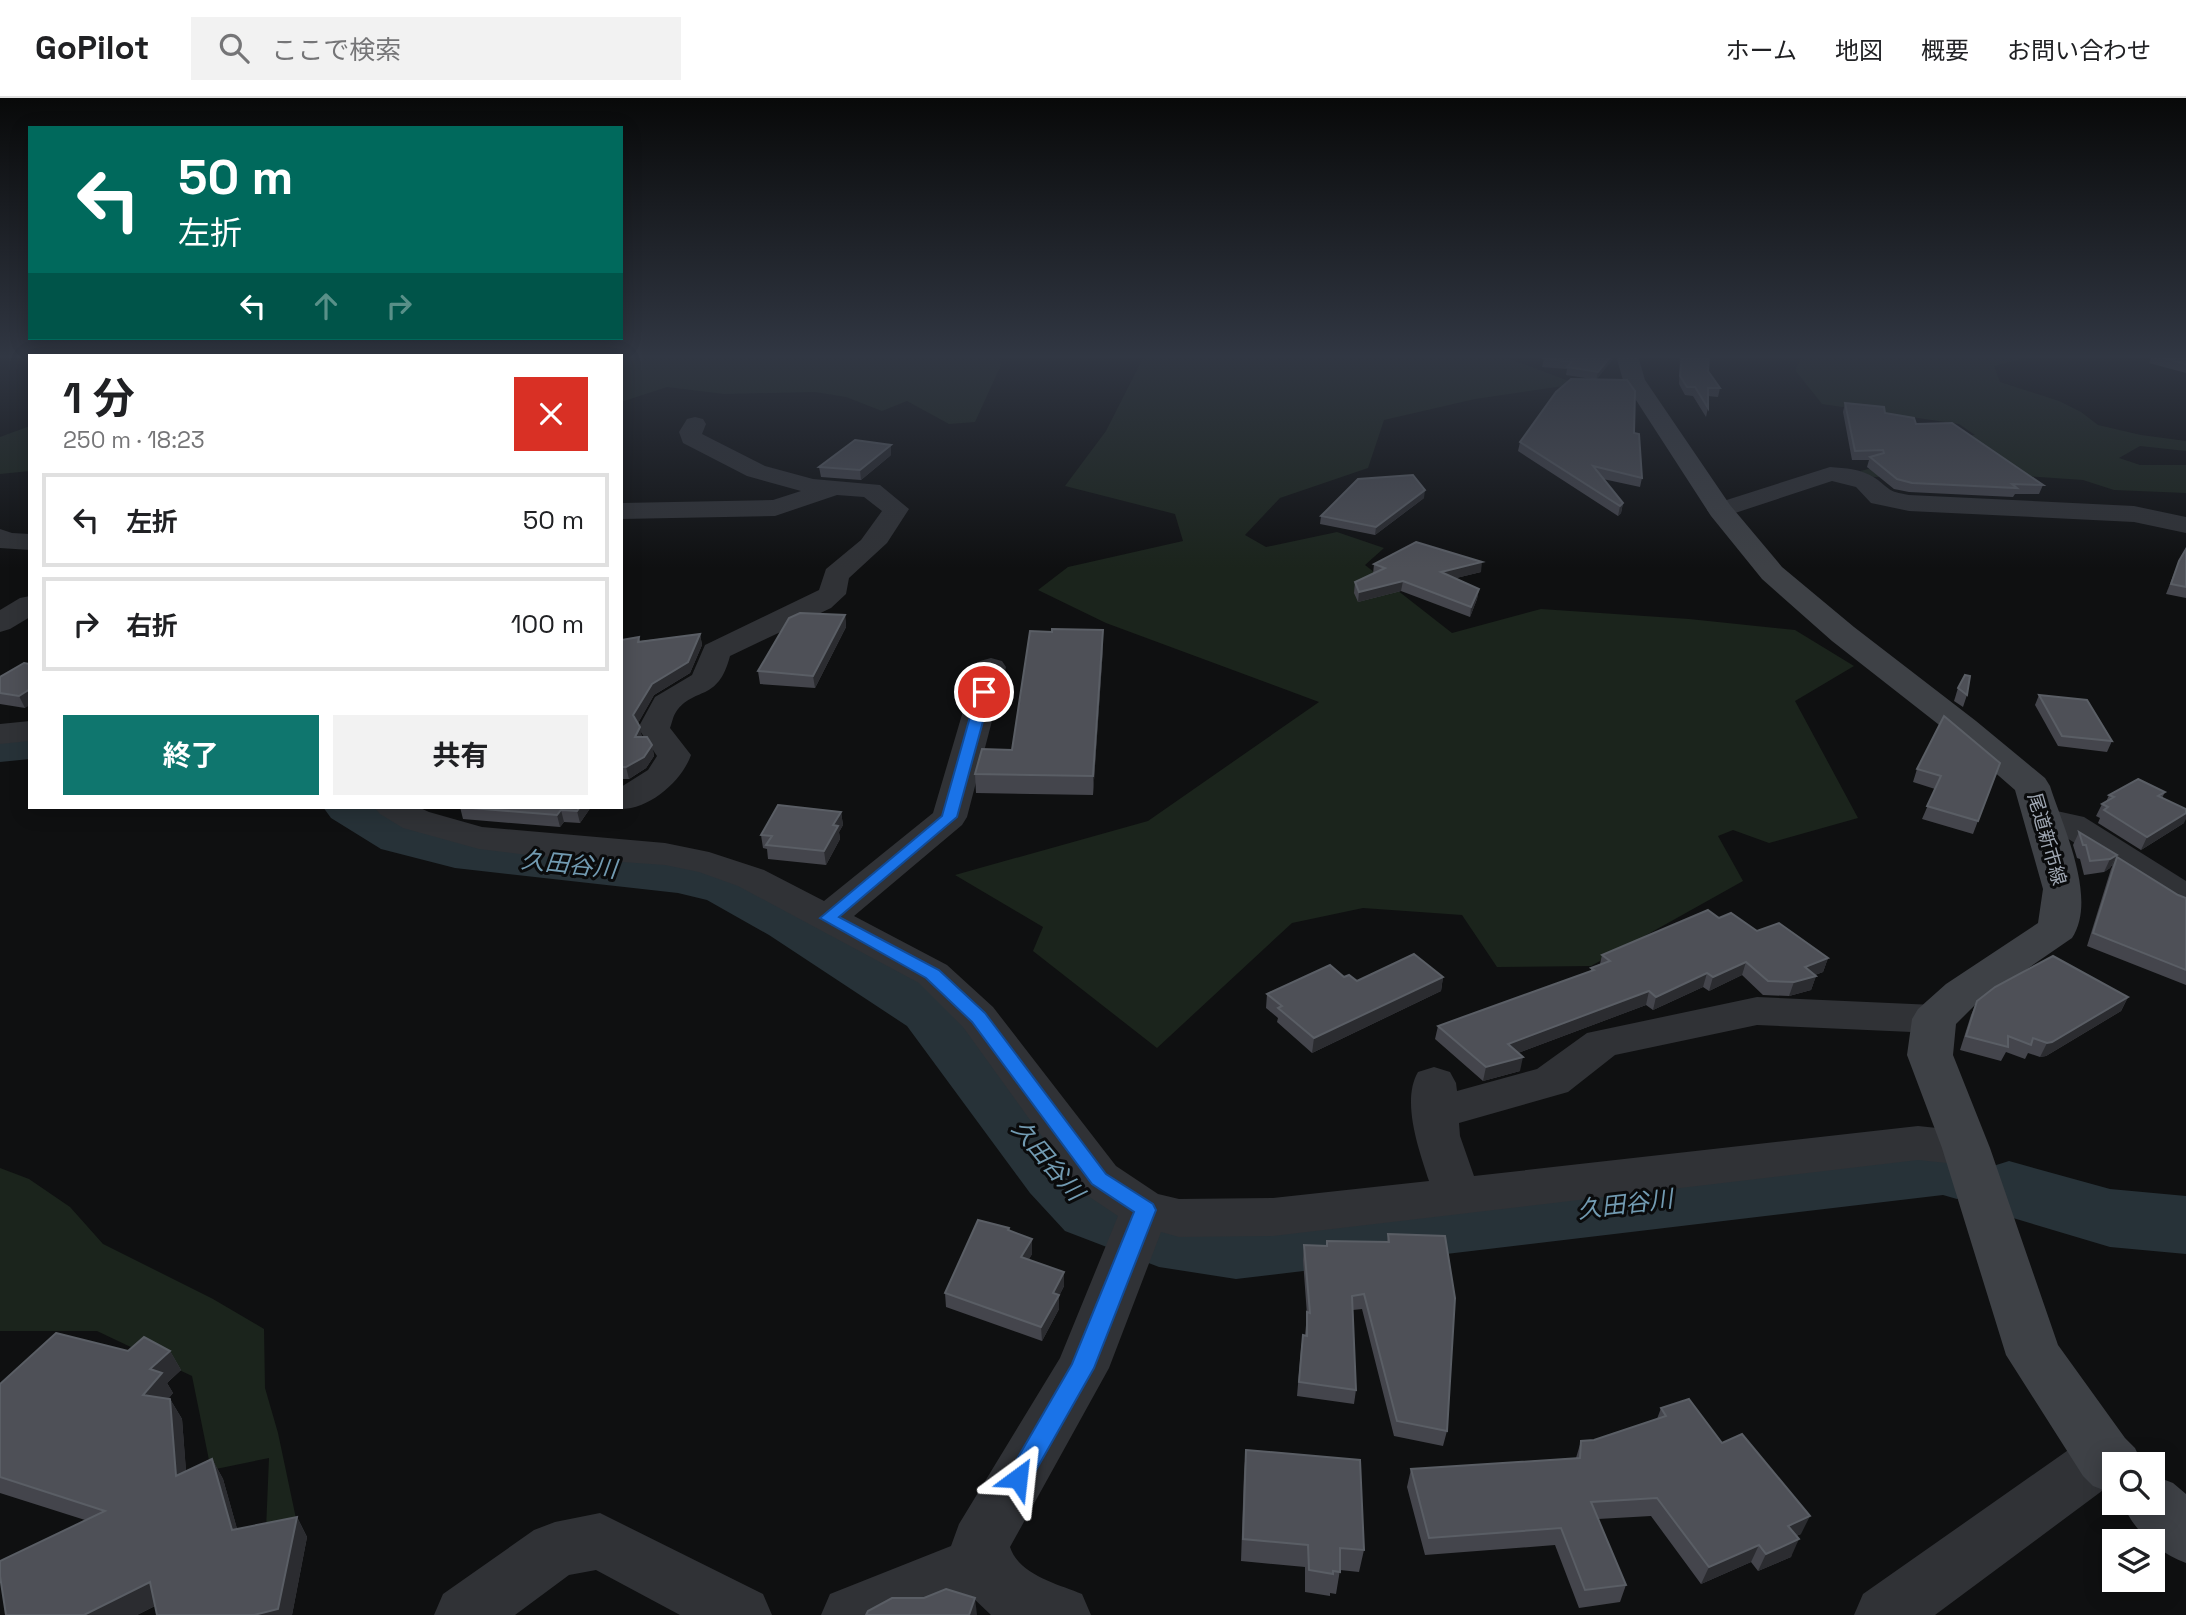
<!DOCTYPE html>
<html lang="ja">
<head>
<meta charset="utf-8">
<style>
	:root { --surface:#fff; --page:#f2f2f2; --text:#202124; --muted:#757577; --line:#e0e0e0; --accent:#0f766e }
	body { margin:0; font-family:"Space Grotesk","Noto Sans JP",sans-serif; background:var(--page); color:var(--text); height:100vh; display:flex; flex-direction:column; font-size:26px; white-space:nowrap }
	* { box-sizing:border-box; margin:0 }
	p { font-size:23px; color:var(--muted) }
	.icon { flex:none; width:38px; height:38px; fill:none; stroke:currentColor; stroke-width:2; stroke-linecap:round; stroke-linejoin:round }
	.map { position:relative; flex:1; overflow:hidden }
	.details { position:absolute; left:28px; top:256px; width:595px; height:455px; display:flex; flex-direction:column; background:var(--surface); border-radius:0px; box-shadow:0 4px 18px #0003 }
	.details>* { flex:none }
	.hud { position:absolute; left:28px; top:28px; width:595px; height:214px; border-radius:0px; box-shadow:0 4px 18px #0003; background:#00695c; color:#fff; overflow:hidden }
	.tools { position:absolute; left:2102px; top:1354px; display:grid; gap:14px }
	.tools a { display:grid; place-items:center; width:63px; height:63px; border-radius:0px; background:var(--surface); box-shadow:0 4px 18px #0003; font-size:35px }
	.pin { position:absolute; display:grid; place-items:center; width:60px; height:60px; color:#fff; margin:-30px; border:4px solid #fff; border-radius:50%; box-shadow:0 2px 7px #0007 }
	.me { position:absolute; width:77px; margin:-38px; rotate:30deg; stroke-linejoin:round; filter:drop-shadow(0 0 5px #0008) }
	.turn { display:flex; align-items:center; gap:24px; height:147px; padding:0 35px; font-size:32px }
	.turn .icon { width:91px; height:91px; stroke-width:2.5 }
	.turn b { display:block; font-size:49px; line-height:60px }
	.lanes { display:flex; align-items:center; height:66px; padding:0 35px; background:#0003; justify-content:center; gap:35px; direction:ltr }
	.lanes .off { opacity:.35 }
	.round { display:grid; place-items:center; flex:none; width:74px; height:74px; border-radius:0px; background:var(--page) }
	.summary { display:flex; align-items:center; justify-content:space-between; height:119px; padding:0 35px }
	h1 { font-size:42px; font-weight:700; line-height:52px }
	.cta { display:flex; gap:14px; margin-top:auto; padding:14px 35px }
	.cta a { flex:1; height:80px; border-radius:0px; background:var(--accent); color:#fff; font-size:28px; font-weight:700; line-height:80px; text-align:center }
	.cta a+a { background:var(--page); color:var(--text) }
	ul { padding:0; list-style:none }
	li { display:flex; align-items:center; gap:21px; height:94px; margin:0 14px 10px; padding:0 21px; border:4px solid var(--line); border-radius:0px }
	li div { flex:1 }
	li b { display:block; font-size:26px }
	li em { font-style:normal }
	header { display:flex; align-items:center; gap:42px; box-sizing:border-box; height:98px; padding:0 35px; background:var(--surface); border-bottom:2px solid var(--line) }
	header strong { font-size:33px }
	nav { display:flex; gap:38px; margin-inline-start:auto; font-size:24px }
	.search { width:490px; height:63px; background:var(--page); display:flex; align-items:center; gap:18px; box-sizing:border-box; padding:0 24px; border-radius:0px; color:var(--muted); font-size:26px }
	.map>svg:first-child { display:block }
	.green { fill:#1b241c }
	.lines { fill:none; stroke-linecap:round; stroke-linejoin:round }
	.river { fill:#273238; fill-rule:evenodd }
	.minor { fill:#303236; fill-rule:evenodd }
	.secondary { fill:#3e4146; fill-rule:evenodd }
	.wall { fill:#44454c }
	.shaded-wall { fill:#2b2c30 }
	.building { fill:#4e5057; stroke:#5a5e65; stroke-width:2 }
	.route { fill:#1a73e8; stroke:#114b97; stroke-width:2 }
	.labels { text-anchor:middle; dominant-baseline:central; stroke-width:6; stroke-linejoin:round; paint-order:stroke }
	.street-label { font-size:19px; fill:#9fa7b3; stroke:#0a0b0c }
	.near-water-label { font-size:24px; font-style:italic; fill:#729bb2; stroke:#0a0b0c }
</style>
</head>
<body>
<header>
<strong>GoPilot</strong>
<div class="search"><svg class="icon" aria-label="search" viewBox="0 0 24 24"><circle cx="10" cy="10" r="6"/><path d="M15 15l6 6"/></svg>ここで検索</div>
<nav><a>ホーム</a><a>地図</a><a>概要</a><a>お問い合わせ</a></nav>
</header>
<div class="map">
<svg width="2186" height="1517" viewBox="0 0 2186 1517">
	<rect width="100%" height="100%" fill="#0f1011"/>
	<!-- green -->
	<g class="green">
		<path d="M621,258H998L1001,267L975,324L949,326L907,303L882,313L846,299L815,294L724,296L667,289L621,304Z"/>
		<path d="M1144,258H1502L1577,286L1475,301L1384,322L1368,370L1280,400L1245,437L1266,449L1337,434L1384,450L1365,467L1452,535L1541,511L1689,521L1795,532L1854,568L1795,603L1858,720L1769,745L1733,732L1718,738L1743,783L1591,868L1497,869L1462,817L1363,810L1292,825L1157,950L1033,853L1043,829L955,777L1148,723L1319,604L1106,525L1038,492L1068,469L1183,443L1175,416L1065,388L1106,333Z"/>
		<path d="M1803,258H2033L1994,268L2000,284L2059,303L2081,314L2098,327L2141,337L2186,343V353L2140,348L2119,360L2140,367H2186V395L2114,392L2083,382L2023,378L1868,379L1860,373L1951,352L1928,337H1975L1959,326L1822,306L1795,272Z"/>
		<path d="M30,328V373L0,376V339Z"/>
		<path d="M0,1070L29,1081L70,1109L103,1146L213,1201L264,1231L265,1290L278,1335L298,1430L266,1432L269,1360L211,1372L192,1278L97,1233H0Z"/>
	</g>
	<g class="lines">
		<!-- river -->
		<g class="river">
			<path d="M30,631V661L0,664V634Z"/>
			<path d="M323,709H388L419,727L455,736L678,761L747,778L811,811L953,898L1080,1057L1117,1093L1165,1111L1236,1121L1943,1043L1982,1055L1990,1069L2009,1063L2110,1091L2186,1098V1156L2110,1149L1983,1111L1975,1095L1957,1101L1943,1097L1236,1181L1159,1169L1065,1133L1030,1095L907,928L769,837L707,802L678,795L455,770L381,751L331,720Z"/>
		</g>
		<!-- minor -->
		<g class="minor">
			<path d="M695,319L703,321L706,326L702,336L765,368L813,381L880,387L909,411L887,445L849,480L846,496L831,510L730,558C718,605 694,588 676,614C673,618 672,625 670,630L691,657C681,686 640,720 608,709H621V689L648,672L657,658L638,630L655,599L692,577L705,547L819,492L826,471L861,442L882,413L864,399L837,397L775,418L621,421V405L773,402L801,393L747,378L683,345L679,334L687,321Z"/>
			<path d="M1830,369C1845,370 1862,371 1875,380C1892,392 1886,393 1909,397L2134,408L2186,419V435L2134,424L1909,413L1871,405L1856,389L1832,383L1720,420L1711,417L1707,412L1711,407Z"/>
			<path d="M0,431L12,435L30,436V452L0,450Z"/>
			<path d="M30,498V519L10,531L0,534V512L20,500Z"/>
			<path d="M991,560L1002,563L1006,569L967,719L962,727L854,818L947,867L993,909L1116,1068L1158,1096L1179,1101L1273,1100L1429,1083C1419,1052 1401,1003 1418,974L1434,969L1450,974L1456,985L1457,993L1537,971L1587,935L1757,899L1934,907L1949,911L1955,921L1949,931L1934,935L1757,927L1615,957L1568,994L1459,1025L1460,1038L1474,1078L1918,1028L1966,1033L1982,1038L1989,1050L1982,1062L1966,1067L1918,1062L1273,1138L1179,1139L1161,1134L1109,1270L1010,1449C1019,1477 1058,1486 1082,1496L1091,1517H991L971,1498L926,1517H821L830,1496L951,1448L959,1426L1060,1260L1118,1118L1082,1094L963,929L919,885L738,788L699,774L665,767L536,758L479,751L403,730L380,716L374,709H418L429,714L482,729L665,745L709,754L764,772L824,803L933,715L976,569L980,563Z"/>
			<path d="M30,623V643L0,646V626Z"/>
			<path d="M2043,710L2084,719L2186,783V811L2173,807L2059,735L2030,729L2025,721L2030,713Z"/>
			<path d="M2104,1334L2124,1341L2132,1359L2129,1367H2114V1384L1935,1517H1854L1863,1496L2084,1341Z"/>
			<path d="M600,1415L763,1496L772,1517H680L596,1472L569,1477L515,1517H434L443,1496L534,1432L555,1424Z"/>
		</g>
		<!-- secondary -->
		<g class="secondary">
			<path d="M1616,258H1638L1645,282L1730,407L1782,469L1854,529L1976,623L2045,680L2050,688C2063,729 2098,801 2072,840L1976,906L1956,926L1953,957L1990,1050L2058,1247L2125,1340L2135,1350L2143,1367H2114V1396L2093,1388L2083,1378L2006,1257L1942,1050L1907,957L1912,921L1918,911L1946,886L2038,825L2043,791L2015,692L1952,637L1832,543L1762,481L1711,418L1623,282Z"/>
			<path d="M2152,1377L2173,1385L2186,1396V1465C2157,1454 2135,1434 2122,1405H2152Z"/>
		</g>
	</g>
	<!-- wall -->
	<g class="wall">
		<path d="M1545,258H1614L1597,281L1634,335L1642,380L1640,389L1603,381L1623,405L1621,415L1618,418L1518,353L1520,344L1592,281L1566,277L1567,271L1542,269Z"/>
		<path d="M1680,258H1709L1708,273L1720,290L1718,299L1708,298V310L1706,319L1693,298L1685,297L1679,286Z"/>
		<path d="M2152,258H2186V275L2149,265Z"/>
		<path d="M1845,305L1885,315L1916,326L2043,387L2039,396H2015L2013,399L1909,394L1894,391L1867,369L1869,362H1852L1843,314Z"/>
		<path d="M891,357L861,382L821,379L819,369Z"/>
		<path d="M1424,400L1375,437L1320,426L1321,418Z"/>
		<path d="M2186,451V500L2166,496L2175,473Z"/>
		<path d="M1374,466L1481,474L1456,480L1479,491L1477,501L1470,519L1401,493L1358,504L1354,495L1355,484L1373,476Z"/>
		<path d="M845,517L846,529L815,590L760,586L758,573Z"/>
		<path d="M1052,534L1103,550L1093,697L976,695L975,676L1012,652Z"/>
		<path d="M700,536L702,547L690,575L654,597L638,625L642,639L652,647L654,658L646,670L629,681H621V542L639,539L640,543Z"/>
		<path d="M24,565L25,610L0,606V579Z"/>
		<path d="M1958,590L1967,597L1963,609L1954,603Z"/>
		<path d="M2039,597L2112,643L2107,654L2058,648L2035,607Z"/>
		<path d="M2000,665L1973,736L1922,721L1935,691L1913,684L1917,671Z"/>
		<path d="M2165,694L2162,700L2184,725L2141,752L2098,725L2100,720L2096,718L2102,706L2106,704L2109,697Z"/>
		<path d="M460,709H591L580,725L564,724L560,729L463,721Z"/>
		<path d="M841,714L843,727L839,734L840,741L826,767L768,761L767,751L763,750L761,737Z"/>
		<path d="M2079,734L2117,757L2110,770L2104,774L2084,777L2080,761L2077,760L2073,747Z"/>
		<path d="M2117,759L2178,797L2186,800V887L2087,848L2111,771Z"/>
		<path d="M1719,820L1757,833L1828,860L1823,874L1815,877L1816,878L1811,892L1789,898L1763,897L1742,877L1709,893L1703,889L1653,912L1646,907L1518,955L1520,973L1483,983L1435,941L1438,928L1591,873V870L1600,866L1602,857Z"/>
		<path d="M1344,879L1357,883L1443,879L1441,893L1312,955L1277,924L1278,920L1266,910L1267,896Z"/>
		<path d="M2128,899L2121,913L2046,958L2040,959L2028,955L2025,961L2006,954L2001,963L1960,952L1971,917L1977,903Z"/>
		<path d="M1009,1130L1010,1133L1032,1156L1029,1161L1064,1188L1059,1198V1211L1042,1243L946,1209L945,1195Z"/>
		<path d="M1388,1136L1447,1333L1443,1348L1394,1338L1362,1211L1353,1212L1356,1292L1354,1306L1297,1298L1301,1251L1303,1237H1305L1307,1217L1303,1162L1304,1147L1326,1148L1327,1143L1387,1144Z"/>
		<path d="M170,1253L181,1272L167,1285L173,1295L168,1301H170L182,1321L186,1374L212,1361L223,1381L237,1431L297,1419L307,1439L292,1517H157L155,1508L137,1517H6L85,1422L0,1395V1286Z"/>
		<path d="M1661,1310L1722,1345L1801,1436L1796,1438L1791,1459L1758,1473L1751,1464L1701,1486L1651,1418L1598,1421L1626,1487L1620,1504L1579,1510L1555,1447L1425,1457L1407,1389L1411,1371L1576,1360L1581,1343L1594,1342L1657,1321Z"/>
		<path d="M1246,1352L1364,1452L1359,1474L1340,1472L1336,1496L1330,1495V1498L1305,1494V1469L1241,1463L1244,1374Z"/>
	</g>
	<!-- shaded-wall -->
	<g class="shaded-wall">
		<path d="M1611,258H1614V260L1596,282L1598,274Z"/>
		<path d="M891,347V357L861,382L860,372Z"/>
		<path d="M1425,392L1424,400L1375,437L1376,429Z"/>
		<path d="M1623,405L1621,415L1618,418L1620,408Z"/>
		<path d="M1482,464L1481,474L1440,484L1441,474Z"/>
		<path d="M1403,483L1401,493L1358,504L1359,494Z"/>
		<path d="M1479,491L1477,501L1470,519L1471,509Z"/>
		<path d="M845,517L846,529L815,590L813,578Z"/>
		<path d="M1103,532V550L1093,697V678Z"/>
		<path d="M700,536L702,547L690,575L654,597L636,629L633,617L652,586Z"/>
		<path d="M30,591V607L25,610L19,598Z"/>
		<path d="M640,629L642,641L635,639Z"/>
		<path d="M652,647L654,658L646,670L629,681L626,669Z"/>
		<path d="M580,709H591L580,725L577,713Z"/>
		<path d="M561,712L564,724L560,729L557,717Z"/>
		<path d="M841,714L843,727L839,734L840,741L826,767L824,753L833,727Z"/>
		<path d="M2186,715V721L2184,725L2141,752L2147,739Z"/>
		<path d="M2117,757L2110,770L2104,774L2110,761Z"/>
		<path d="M1828,860L1823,874L1801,882L1805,869Z"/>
		<path d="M1746,864L1742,877L1709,893L1713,879Z"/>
		<path d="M1707,875L1703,889L1653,912L1656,899Z"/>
		<path d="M1816,878L1811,892L1789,898L1794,884Z"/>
		<path d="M1443,879L1441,893L1312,955L1314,940Z"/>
		<path d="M1649,893L1646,907L1505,960L1508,946Z"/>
		<path d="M2128,899L2121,913L2046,958L2040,959L2047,945Z"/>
		<path d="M1523,959L1520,973L1483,983L1486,969Z"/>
		<path d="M1032,1141V1156L1022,1173L1021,1159Z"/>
		<path d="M1064,1174V1188L1059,1198V1211L1042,1243L1041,1229L1053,1195Z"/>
		<path d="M170,1253L181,1272L167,1285L173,1295L155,1317L143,1297L150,1271Z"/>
		<path d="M170,1301L182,1321L188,1398L176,1378Z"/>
		<path d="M212,1361L223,1381L243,1452L232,1432Z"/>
		<path d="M1810,1418L1801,1436L1780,1445L1788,1428Z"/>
		<path d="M297,1419L307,1439L292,1517H254Z"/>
		<path d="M1799,1441L1791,1459L1758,1473L1766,1456Z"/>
		<path d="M1759,1447L1751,1464L1701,1486L1709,1469Z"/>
		<path d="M150,1484L163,1504L137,1517H84Z"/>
		<path d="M975,1500L977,1517H969Z"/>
	</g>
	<!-- building -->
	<g class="building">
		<path d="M1545,258H1575L1571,264L1543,260Z"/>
		<path d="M1577,258H1611L1598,274L1567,269Z"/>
		<path d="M1682,258H1709L1708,273L1720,290H1708V310L1695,289H1687L1680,278Z"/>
		<path d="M2158,258H2186V266Z"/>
		<path d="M1571,281L1627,282L1635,293L1634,335L1639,336L1642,380L1593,368L1623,405L1620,408L1520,344L1556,294Z"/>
		<path d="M1845,305L1884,309L1885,315L1914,320L1916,326L1952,325L2043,387L2012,386L2017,390L1912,385L1897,381L1870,359L1884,355L1883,352L1855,353Z"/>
		<path d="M855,342L891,347L860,372L819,369Z"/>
		<path d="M1413,377L1425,392L1376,429L1321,418L1358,381Z"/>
		<path d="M1416,444L1482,464L1441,474L1479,491L1471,509L1403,483L1359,494L1355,484L1385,470L1374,466Z"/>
		<path d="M2186,451V489L2171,486L2179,463Z"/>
		<path d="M800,515L845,517L813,578L758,573L789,520Z"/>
		<path d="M1052,531L1103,532L1093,678L975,676L982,651L1012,652L1030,533L1052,534Z"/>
		<path d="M700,536L688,564L652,586L633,617L640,629L635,639H647L652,647L644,659L626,669H621V542L639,539L638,544Z"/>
		<path d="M24,565L30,566V591L19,598L0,595V579Z"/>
		<path d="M1965,577L1970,578L1967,597L1958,590Z"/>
		<path d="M2039,597L2087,602L2112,643L2062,638Z"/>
		<path d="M1944,618L2000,665L1978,723L1927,708L1941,678L1917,671Z"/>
		<path d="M2138,681L2165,694L2158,698L2186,711V715L2147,739L2104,712L2108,709L2102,706L2114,699L2109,697Z"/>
		<path d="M778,707L841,714L833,727L838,728L824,753L766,747L772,738L761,737Z"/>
		<path d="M460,709H580L577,713L561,712L557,717Z"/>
		<path d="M2079,734L2117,757L2110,761L2090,763L2086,747H2083Z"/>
		<path d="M2117,759L2178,797L2186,800V872L2093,835Z"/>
		<path d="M1708,812L1719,820L1731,815L1757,833L1779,825L1828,860L1805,869L1816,878L1794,884L1768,883L1746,864L1713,879L1707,875L1656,899L1649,893L1508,946L1523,959L1486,969L1438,928L1594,872L1591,870L1610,863L1602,857Z"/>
		<path d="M1414,856L1443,879L1314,940L1278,910L1282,908L1267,896L1330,867L1344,879L1349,877L1357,883Z"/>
		<path d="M2053,858L2128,899L2052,944L2047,945L2033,940L2031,947L2008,938V949L1966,938L1977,903L1995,889Z"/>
		<path d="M978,1122L1009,1130L1008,1132L1032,1141L1021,1159L1064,1174L1053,1195L1059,1197L1041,1229L945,1195Z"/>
		<path d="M1388,1136L1445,1138L1455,1200L1447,1333L1397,1323L1364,1196L1352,1198L1356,1292L1299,1284L1303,1237L1307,1238V1214L1310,1215L1304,1147L1327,1148V1143L1389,1144Z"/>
		<path d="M56,1235L128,1253L144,1239L170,1253L150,1271L162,1275L143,1297L170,1301L176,1378L212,1361L232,1432L297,1419L278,1511L254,1517H157L150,1484L84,1517H6L0,1478V1463L105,1413L0,1379V1286Z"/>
		<path d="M1689,1301L1722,1345L1742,1336L1810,1418L1788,1428L1799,1441L1766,1456L1759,1447L1709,1469L1657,1400L1591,1404L1626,1487L1585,1492L1561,1430L1429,1440L1411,1371L1580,1360L1581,1343L1594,1342L1666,1318L1661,1310Z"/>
		<path d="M1246,1352L1360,1362L1364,1452L1340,1450V1474L1333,1473V1476L1309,1472L1308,1447L1243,1441Z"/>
		<path d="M946,1491L975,1500L969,1517H866L868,1513L892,1500H924Z"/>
	</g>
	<!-- sky -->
	<linearGradient id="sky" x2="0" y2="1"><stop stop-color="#080909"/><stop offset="0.55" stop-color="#313743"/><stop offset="1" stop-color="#313743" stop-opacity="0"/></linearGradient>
	<rect width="2186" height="470" fill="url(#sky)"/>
	<!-- route -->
	<path class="route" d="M984,590L991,594L957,719L839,819L939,872L985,915L1106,1076L1153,1106L1156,1112L1094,1270L1027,1388L1018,1391L1010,1388L1006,1380L1072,1266L1134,1114L1092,1086L972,924L926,880L820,820L942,718L977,594Z"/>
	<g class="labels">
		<!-- street labels -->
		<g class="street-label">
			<text transform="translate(2047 741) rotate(74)">尾道新市線</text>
		</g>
		<!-- near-water labels -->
		<g class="near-water-label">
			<text transform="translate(569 766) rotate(6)">久田谷川</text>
			<text transform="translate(1048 1062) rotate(50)">久田谷川</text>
			<text transform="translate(1625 1106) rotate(-7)">久田谷川</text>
		</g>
	</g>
</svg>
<div class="tools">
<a><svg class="icon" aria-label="search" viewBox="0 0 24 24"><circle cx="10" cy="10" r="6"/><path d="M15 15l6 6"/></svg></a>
<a><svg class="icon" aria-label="layers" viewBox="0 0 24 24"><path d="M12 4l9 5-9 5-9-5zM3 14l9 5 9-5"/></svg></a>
</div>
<div class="pin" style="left:984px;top:594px;background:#d93025"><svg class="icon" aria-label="arrive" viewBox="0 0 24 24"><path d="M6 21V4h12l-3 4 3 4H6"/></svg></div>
<svg class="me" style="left:1018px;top:1380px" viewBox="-20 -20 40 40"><path d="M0-17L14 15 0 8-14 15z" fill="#1a73e8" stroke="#fff" stroke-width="4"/></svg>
<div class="hud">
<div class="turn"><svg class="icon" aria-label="left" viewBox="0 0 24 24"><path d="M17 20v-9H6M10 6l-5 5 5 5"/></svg><div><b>50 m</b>左折</div></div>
<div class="lanes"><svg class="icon" aria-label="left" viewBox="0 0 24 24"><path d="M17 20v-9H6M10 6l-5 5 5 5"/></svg><svg class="icon off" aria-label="ahead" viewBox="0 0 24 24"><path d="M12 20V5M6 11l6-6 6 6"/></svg><svg class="icon off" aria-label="right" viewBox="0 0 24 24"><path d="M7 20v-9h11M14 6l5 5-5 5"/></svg></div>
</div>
<section class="details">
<div class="summary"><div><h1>1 分</h1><p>250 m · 18:23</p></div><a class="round" style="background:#d93025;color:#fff"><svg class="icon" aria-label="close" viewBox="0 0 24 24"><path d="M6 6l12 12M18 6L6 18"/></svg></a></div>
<ul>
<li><svg class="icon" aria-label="left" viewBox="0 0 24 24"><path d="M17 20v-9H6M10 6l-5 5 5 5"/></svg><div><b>左折</b></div><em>50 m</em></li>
<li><svg class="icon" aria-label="right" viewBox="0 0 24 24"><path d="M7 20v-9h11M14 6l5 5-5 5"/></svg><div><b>右折</b></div><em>100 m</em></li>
</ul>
<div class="cta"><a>終了</a><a>共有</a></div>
</section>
</div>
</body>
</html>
